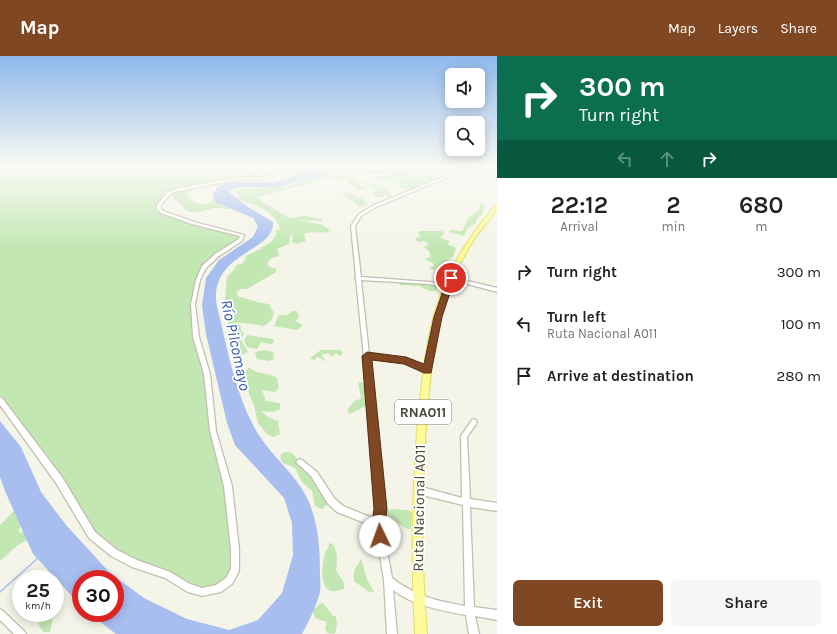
<!DOCTYPE html>
<html lang="en">
<head>
<meta charset="utf-8">
<style>
	:root { --surface:#fff; --page:#f6f6f6; --text:#202124; --muted:#757577; --accent:#804822 }
	body { margin:0; font-family:Karla,sans-serif; background:var(--page); color:var(--text); height:100vh; display:flex; flex-direction:column; font-size:15px; white-space:nowrap }
	* { box-sizing:border-box; margin:0 }
	p { font-size:13px; color:var(--muted) }
	.icon { flex:none; width:22px; height:22px; fill:none; stroke:currentColor; stroke-width:2; stroke-linecap:round; stroke-linejoin:round }
	.map { position:relative; flex:1; overflow:hidden }
	.panel { display:flex; flex-direction:column; background:var(--surface); width:340px }
	.panel>* { flex:none }
	.top-card { background:#0b6e4f; color:#fff; overflow:hidden }
	.fabs { position:absolute; left:445px; top:12px; display:grid; gap:8px }
	.fabs a { display:grid; place-items:center; width:40px; height:40px; border-radius:6px; background:var(--surface); box-shadow:0 2px 10px #0003; font-size:20px }
	.speed { position:absolute; left:12px; top:514px; display:flex; gap:8px; font-size:20px; font-weight:700; text-align:center }
	.speed>* { display:grid; place-content:center; width:52px; height:52px; border-radius:50%; background:var(--surface); box-shadow:0 2px 10px #0003; line-height:1 }
	.speed small { font-size:10px; font-weight:400 }
	.speed .limit { border:6px solid #d22; background:#fff; color:#111 }
	.pin { position:absolute; display:grid; place-items:center; width:34px; height:34px; color:#fff; margin:-17px; border:2px solid #fff; border-radius:50%; box-shadow:0 1px 4px #0007 }
	.me { position:absolute; width:44px; margin:-22px; rotate:357deg; stroke-linejoin:round; filter:drop-shadow(0 0 3px #0008) }
	.turn { display:flex; align-items:center; gap:14px; height:84px; padding:0 16px; font-size:18px }
	.turn .icon { width:52px; height:52px; stroke-width:2.5 }
	.turn b { display:block; font-size:28px; line-height:34px }
	.lanes { display:flex; align-items:center; height:38px; padding:0 16px; background:#0003; justify-content:center; gap:20px; direction:ltr }
	.lanes .off { opacity:.35 }
	.eta { display:flex; justify-content:space-evenly; align-items:center; height:68px; text-align:center }
	.eta b { font-size:24px; font-weight:600; line-height:28px }
	.cta { display:flex; gap:8px; margin-top:auto; padding:8px 16px }
	.cta a { flex:1; height:46px; border-radius:6px; background:var(--accent); color:#fff; font-size:16px; font-weight:600; line-height:46px; text-align:center }
	.cta a+a { background:var(--page); color:var(--text) }
	ul { padding:0; list-style:none }
	li { display:flex; align-items:center; gap:12px; height:52px; padding:0 16px }
	li div { flex:1 }
	li b { display:block; font-size:15px }
	li em { font-style:normal }
	header { display:flex; align-items:center; gap:24px; box-sizing:border-box; height:56px; padding:0 20px; background:var(--accent); color:#fff }
	header strong { font-size:19px }
	nav { display:flex; gap:22px; margin-inline-start:auto; font-size:14px }
	main { display:flex; flex:1; min-height:0 }
	.map>svg:first-child { display:block }
	.green { fill:#c2e7b3 }
	.water { fill:#a7beef }
	.lines { fill:none; stroke-linecap:round; stroke-linejoin:round }
	.stream { stroke:#a7beef; stroke-width:1.5 }
	.minor-casing { stroke:#c0beac; stroke-width:2.5 }
	.major-casing { stroke:#e2dd69; stroke-width:2 }
	.minor { fill:#fff; fill-rule:evenodd }
	.major { fill:#fcfa9a; fill-rule:evenodd }
	.route { fill:#804822; stroke:#532f16 }
	.labels { text-anchor:middle; dominant-baseline:central; stroke-width:3.5; stroke-linejoin:round; paint-order:stroke }
	.shield { fill:#fff; stroke:#7f7e73; stroke-width:1 }
	.shield-label { font-size:14px; font-weight:bold; fill:#484637 }
	.street-label { font-size:15px; fill:#484637; stroke:#fff }
	.water-label { font-size:16px; font-style:italic; fill:#325ab2; stroke:#fff }
</style>
</head>
<body>
<header>
<strong>Map</strong>
<nav><a>Map</a><a>Layers</a><a>Share</a></nav>
</header>
<main>
<div class="map">
<svg width="497" height="578" viewBox="0 0 497 578">
	<rect width="100%" height="100%" fill="#f4f4e9"/>
	<!-- green -->
	<g class="green">
		<path d="M0,112H309L284,115L265,122L236,123L172,135L159,149L162,156L203,170L242,179L243,182L225,193L204,212L194,238L195,271L207,318L211,359L223,413L235,493L229,525L202,536L135,508L92,479L0,344Z"/>
		<path d="M442,112L447,114L433,120L439,124L412,133H404L395,127L372,122L369,120H409L436,116Z"/>
		<path d="M339,117L365,118V120L356,121V123C369,129 386,126 392,141H389L381,136L384,141H375L372,137L377,133L361,127H358L359,129L368,132L357,134L346,124L325,123L258,141L263,146L289,162L305,160L322,163V165H319L295,164L320,168L328,172L329,176C320,178 312,174 304,178L306,185L297,188L292,186C294,183 292,175 287,173L291,176L289,188L277,193L279,200L272,202L267,207L269,211L276,213V216L247,233H241L237,236V240C248,243 258,247 269,248L274,257L271,265L264,270L237,266L241,271V275L244,277L241,284L248,296L241,299L239,298L240,291L235,288L236,284L231,279L226,258L227,255L225,250L227,248L225,243L227,221L234,214L237,209L243,207L247,199L261,193V191C270,189 274,183 277,177L275,175L282,172L279,171C277,156 251,148 239,143L240,140L236,137L235,135L241,133L282,131L319,120Z"/>
		<path d="M194,131L196,132L187,138L189,143C197,148 206,151 214,144L222,150L231,153L214,152L199,156H189L185,154L182,148L172,142L175,137Z"/>
		<path d="M351,137L354,140L363,143L368,149L358,151L351,143L340,138Z"/>
		<path d="M480,148L485,149L482,159L477,162L476,167L468,172L464,180L449,176L450,174L462,175L469,161L480,153Z"/>
		<path d="M420,175H442L444,178L440,182L450,185L447,188L456,192L453,201L445,206L444,212C438,215 433,216 429,211L433,210V207L424,203L431,201L429,195L424,191L429,188L424,185L418,186L415,182L421,181L418,177Z"/>
		<path d="M399,226L425,227L438,231L435,235H430L419,230L400,229Z"/>
		<path d="M293,255H297L299,262L295,265L303,269L297,274L274,270L279,259H287Z"/>
		<path d="M247,279L273,283L274,287L270,288L261,286L257,293L247,291L244,284Z"/>
		<path d="M265,294L273,296L274,303L269,305L257,303L255,296Z"/>
		<path d="M321,294H340L343,297L340,300L336,297L333,300H330L329,297L321,299L327,306L318,301L314,304L310,302Z"/>
		<path d="M249,311C256,319 268,316 277,322L279,332L275,336L262,334L266,345L280,347V353L274,356L261,355L268,361L278,365L280,378L273,381L267,378L258,367L254,349L249,338L246,316Z"/>
		<path d="M361,326L368,329L370,348L350,358L347,354L354,345L360,343L361,341L358,327Z"/>
		<path d="M285,396L292,397L297,403L310,412L328,447L322,453L318,452L315,449L312,435L302,426L295,412C287,407 279,410 281,398Z"/>
		<path d="M395,453L408,454L412,457L411,473H407L386,459L387,454Z"/>
		<path d="M19,454L23,459L19,475L20,477L25,475L30,484C16,486 10,498 0,505V469L14,455Z"/>
		<path d="M329,487L333,488C338,498 337,504 336,514L344,527V533C340,534 335,536 331,535C319,532 322,507 325,498C326,493 329,493 329,487Z"/>
		<path d="M361,503L367,523L374,536H369L354,525V515Z"/>
		<path d="M323,547L333,560H336L337,568L335,578L327,577L325,571L327,566L315,562L312,553L316,552L319,548Z"/>
		<path d="M51,557L53,560L50,576H44L39,570L38,562L42,558Z"/>
	</g>
	<!-- water -->
	<path class="water" d="M323,112H356L383,114L408,112H440L402,120L356,116L327,118L277,131H237L229,136L248,151L273,166C275,194 220,195 216,237C215,246 219,258 221,267C229,302 237,339 254,371C266,394 288,411 302,433C318,458 320,490 320,518C320,524 321,531 320,536C316,551 309,565 302,578H116L89,557H115V523H81V550L33,498L5,435L0,421V365L21,391L41,436L66,469L110,517L144,542L187,563L229,574L258,564L282,537L293,499L292,467L284,442L235,389L227,367L206,278L202,249L206,222L219,204L253,181L258,170L253,162L217,147L214,144L213,139L217,131L229,126H275L305,115Z"/>
	<g class="lines">
		<!-- stream -->
		<path class="stream" d="M0,536L37,503"/>
		<defs>
			<g id="minor">
				<path d="M305,112H311L309,113L285,116L265,123L236,124L178,135L170,138L161,149V153L163,155L194,166L244,179L242,185L219,200L206,212L200,224L195,248L199,281L210,318L216,375L232,430L239,493V514L238,517L232,528L221,536L202,540L188,536L165,522L132,511L111,500L89,482L56,427L0,349V341L2,342L62,421L95,476L117,494L137,504L170,516L190,528L202,532L216,529L226,522L231,513V493L224,430L210,375L204,318L193,281L191,248L196,224L202,210L215,198L239,183L240,180L192,168L161,157L157,153V149L168,136L176,133L236,122L265,121L284,114Z"/>
				<path d="M466,112H470L376,151L361,160L355,170L361,221L430,226L449,230V231L447,233L430,228L361,224L369,298L406,303L429,312L430,314L429,316H427L405,307L370,303L375,351L384,453L382,468L392,522C415,540 437,545 465,550L463,449L418,438L415,437L414,434L415,431L418,430L462,442L461,380L472,364L474,363L476,364L477,366L476,368L467,381L470,443L497,447V455L470,451L474,551L497,554V564L475,560L479,578H469L466,559C443,555 412,549 393,534L397,578H387L384,524L375,471L337,456L328,448L311,420L298,408L296,406L298,404L300,403L302,404L317,416L334,442L343,450L375,463L376,453L369,351L356,223L355,222L356,221L351,170L359,158L374,149Z"/>
				<path d="M449,221H451L497,232V236L449,223Z"/>
				<path d="M0,553L3,555L24,575L26,578H14L0,564Z"/>
			</g>
			<path id="major" d="M495,150H497C497,157 482,172 477,179C461,203 448,230 441,258C433,291 430,324 427,357C421,431 421,504 427,578H415C411,503 412,428 419,353C423,316 427,278 439,243C451,208 471,178 495,150Z"/>
		</defs>
		<!-- minor casing -->
		<use href="#minor" class="minor-casing"/>
		<!-- major casing -->
		<use href="#major" class="major-casing"/>
		<!-- minor -->
		<use href="#minor" class="minor"/>
		<!-- major -->
		<use href="#major" class="major"/>
	</g>
	<!-- sky -->
	<linearGradient id="sky" x2="0" y2="1"><stop stop-color="#8eb8eb"/><stop offset="0.58" stop-color="#fafaf5"/><stop offset="1" stop-color="#fafaf5" stop-opacity="0"/></linearGradient>
	<rect width="497" height="192" fill="url(#sky)"/>
	<!-- route -->
	<path class="route" d="M448,220L455,222L442,261L431,317H424L404,308L372,304L387,453L385,468L387,480L385,484L380,486L376,484L372,468L374,453L362,300L367,296L406,301L424,308L434,261Z"/>
	<g class="labels">
		<!-- shield labels -->
		<rect class="shield" x="395" y="344" width="56" height="24" rx="3"/>
		<g class="shield-label">
			<text x="423" y="356">RNA011</text>
		</g>
		<!-- street labels -->
		<g class="street-label">
			<text transform="translate(419 452) rotate(-89)">Ruta Nacional A011</text>
		</g>
		<!-- water labels -->
		<g class="water-label">
			<text transform="translate(236 289) rotate(78)">Río Pilcomayo</text>
		</g>
	</g>
</svg>
<div class="fabs">
<a><svg class="icon" aria-label="sound" viewBox="0 0 24 24"><path d="M4 9h4l5-4v14l-5-4H4zM17 9q2 3 0 6"/></svg></a>
<a><svg class="icon" aria-label="search" viewBox="0 0 24 24"><circle cx="10" cy="10" r="6"/><path d="M15 15l6 6"/></svg></a>
</div>
<div class="speed"><div>25<small>km/h</small></div><div class="limit">30</div></div>
<div class="pin" style="left:451px;top:222px;background:#d93025"><svg class="icon" aria-label="arrive" viewBox="0 0 24 24"><path d="M6 21V4h12l-3 4 3 4H6"/></svg></div>
<svg class="me" style="left:380px;top:480px" viewBox="-20 -20 40 40"><circle r="19" fill="#fff"/><path d="M0-13L10 11 0 6-10 11z" fill="#804822"/></svg>
</div>
<section class="panel">
<div class="top-card">
<div class="turn"><svg class="icon" aria-label="right" viewBox="0 0 24 24"><path d="M7 20v-9h11M14 6l5 5-5 5"/></svg><div><b>300 m</b>Turn right</div></div>
<div class="lanes"><svg class="icon off" aria-label="left" viewBox="0 0 24 24"><path d="M17 20v-9H6M10 6l-5 5 5 5"/></svg><svg class="icon off" aria-label="ahead" viewBox="0 0 24 24"><path d="M12 20V5M6 11l6-6 6 6"/></svg><svg class="icon" aria-label="right" viewBox="0 0 24 24"><path d="M7 20v-9h11M14 6l5 5-5 5"/></svg></div>
</div>
<div class="eta">
<div><b>22:12</b><p>Arrival</p></div>
<div><b>2</b><p>min</p></div>
<div><b>680</b><p>m</p></div>
</div>
<ul>
<li><svg class="icon" aria-label="right" viewBox="0 0 24 24"><path d="M7 20v-9h11M14 6l5 5-5 5"/></svg><div><b>Turn right</b></div><em>300 m</em></li>
<li><svg class="icon" aria-label="left" viewBox="0 0 24 24"><path d="M17 20v-9H6M10 6l-5 5 5 5"/></svg><div><b>Turn left</b><p>Ruta Nacional A011</p></div><em>100 m</em></li>
<li><svg class="icon" aria-label="arrive" viewBox="0 0 24 24"><path d="M6 21V4h12l-3 4 3 4H6"/></svg><div><b>Arrive at destination</b></div><em>280 m</em></li>
</ul>
<div class="cta"><a>Exit</a><a>Share</a></div>
</section>
</main>
</body>
</html>
